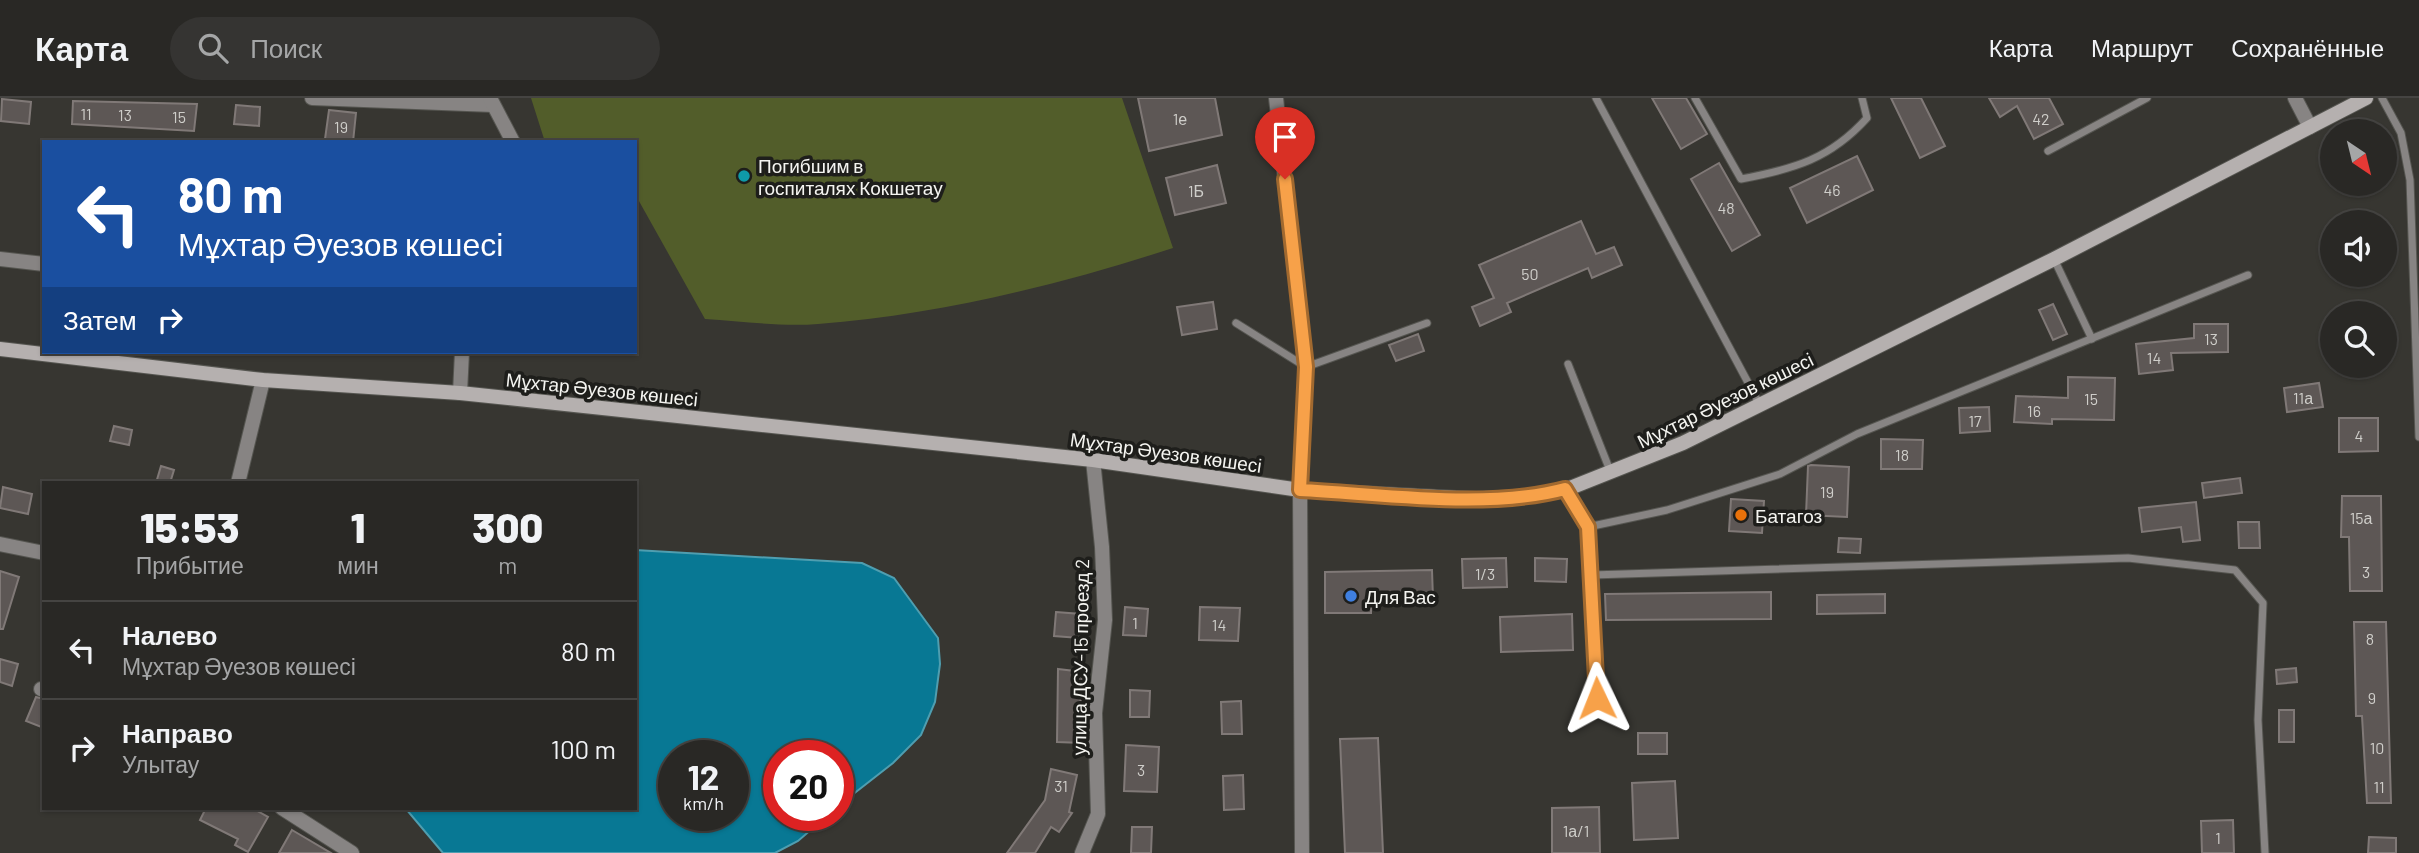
<!DOCTYPE html>
<html lang="ru">
<head>
<meta charset="utf-8">
<style>
	:root { --surface:#292825; --page:#353432; --text:#f1f3f6; --muted:#a5a6a7; --line:#454442 }
	body { margin:0; font-family:Barlow,sans-serif; background:var(--page); color:var(--text); height:100vh; display:flex; flex-direction:column; font-size:26px; white-space:nowrap }
	* { box-sizing:border-box; margin:0 }
	p { font-size:23px; color:var(--muted) }
	.icon { flex:none; width:38px; height:38px; fill:none; stroke:currentColor; stroke-width:2; stroke-linecap:round; stroke-linejoin:round }
	.map { position:relative; flex:1; overflow:hidden }
	.sheet { position:absolute; left:42px; top:383px; width:595px; height:329px; display:flex; flex-direction:column; background:var(--surface); border-radius:0px; box-shadow:0 2px 5px #0004,0 0 0 2px var(--line) }
	.sheet>* { flex:none }
	.top-card { position:absolute; left:42px; top:42px; width:595px; height:214px; border-radius:0px; box-shadow:0 2px 5px #0004,0 0 0 2px var(--line); background:#1a4fa0; color:#fff; overflow:hidden }
	.needle { width:46px; rotate:145deg }
	.buttons { position:absolute; left:2320px; top:21px; display:grid; gap:14px }
	.buttons a { display:grid; place-items:center; width:77px; height:77px; border-radius:50%; background:var(--surface); box-shadow:0 2px 5px #0004,0 0 0 2px var(--line); font-size:35px }
	.speed { position:absolute; left:658px; top:642px; display:flex; gap:14px; font-size:35px; font-weight:700; text-align:center }
	.speed>* { display:grid; place-content:center; width:91px; height:91px; border-radius:50%; background:var(--surface); box-shadow:0 2px 5px #0004,0 0 0 2px var(--line); line-height:1 }
	.speed small { font-size:18px; font-weight:400 }
	.speed .limit { border:10px solid #d22; background:#fff; color:#111 }
	.pin { position:absolute; display:grid; place-items:center; width:60px; height:60px; color:#fff; margin:-72px -30px; border-radius:50% 50% 50% 0; rotate:-45deg; box-shadow:0 0 7px #0007 }
	.pin .icon { rotate:45deg }
	.me { position:absolute; width:77px; margin:-38px; rotate:358deg; stroke-linejoin:round; filter:drop-shadow(0 0 5px #0008) }
	.turn { display:flex; align-items:center; gap:24px; height:147px; padding:0 21px; font-size:32px }
	.turn .icon { width:91px; height:91px; stroke-width:2.5 }
	.turn b { display:block; font-size:49px; line-height:60px }
	.then { display:flex; align-items:center; height:66px; padding:0 21px; background:#0003; gap:14px; font-size:26px }
	.eta { display:flex; justify-content:space-evenly; align-items:center; height:119px; text-align:center }
	.eta b { font-size:42px; font-weight:800; line-height:49px }
	ul { padding:0; list-style:none }
	li { display:flex; align-items:center; gap:21px; height:98px; padding:0 21px; border-top:2px solid var(--line) }
	li div { flex:1 }
	li b { display:block; font-size:26px }
	li em { font-style:normal }
	header { display:flex; align-items:center; gap:42px; box-sizing:border-box; height:98px; padding:0 35px; background:var(--surface); border-bottom:2px solid var(--line) }
	header strong { font-size:33px }
	nav { display:flex; gap:38px; margin-inline-start:auto; font-size:24px }
	.search { width:490px; height:63px; background:var(--page); display:flex; align-items:center; gap:18px; box-sizing:border-box; padding:0 24px; border-radius:38px; color:var(--muted); font-size:26px }
	.map>svg:first-child { display:block }
	.green { fill:#525d2a }
	.water { fill:#087894; stroke:#4f9eb0; stroke-width:2; fill-rule:evenodd }
	.building { fill:#5d5755; stroke:#807977; stroke-width:2 }
	.lines { fill:none; stroke-linecap:round; stroke-linejoin:round }
	.lane-casing { stroke:#555550; stroke-width:9 }
	.street-casing { stroke:#555550; stroke-width:16 }
	.secondary-casing { stroke:#555550; stroke-width:16 }
	.lane { stroke:#878483; stroke-width:7 }
	.street { stroke:#878483; stroke-width:14 }
	.secondary { stroke:#b5b0af; stroke-width:14 }
	.route-casing { stroke:#a1692f; stroke-width:18 }
	.route { stroke:#f7a149; stroke-width:12 }
	.culture-dot { fill:#0f9aa8; stroke:#1e1e1b; stroke-width:2.5 }
	.food-dot { fill:#e8710a; stroke:#1e1e1b; stroke-width:2.5 }
	.shop-dot { fill:#3f7fe0; stroke:#1e1e1b; stroke-width:2.5 }
	.labels { text-anchor:middle; dominant-baseline:central; stroke-width:7; stroke-linejoin:round; paint-order:stroke }
	.number-label { font-size:16px; fill:#cfceca }
	.poi-label { font-size:19px; fill:#f5f5f1; stroke:#1e1e1b; text-anchor:start }
	.street-label { font-size:19px; fill:#f5f5f1; stroke:#1e1e1b }
</style>
</head>
<body>
<header>
<strong>Карта</strong>
<div class="search"><svg class="icon" aria-label="search" viewBox="0 0 24 24"><circle cx="10" cy="10" r="6"/><path d="M15 15l6 6"/></svg>Поиск</div>
<nav><a>Карта</a><a>Маршрут</a><a>Сохранённые</a></nav>
</header>
<div class="map">
<svg width="2419" height="755" viewBox="0 0 2419 755">
	<rect width="100%" height="100%" fill="#373631"/>
	<!-- green -->
	<path class="green" d="M531,0H1122L1173,150C1059,187 938,217 818,226C781,229 742,223 705,221L635,96V44H545Z"/>
	<!-- water -->
	<path class="water" d="M635,452L862,465L894,480L938,540L940,566L935,604L921,637L893,665L838,708V658H779V718H827L798,743L775,755H443L406,711L635,710ZM674,658H733V718H674Z"/>
	<!-- building -->
	<g class="building">
		<path d="M1138,0H1215L1222,37L1149,53Z"/>
		<path d="M1652,0H1686L1707,36L1681,51Z"/>
		<path d="M1891,0H1921L1945,48L1920,60Z"/>
		<path d="M1989,0H2049L2063,26L2034,41L2017,8L2000,19Z"/>
		<path d="M2,1L31,4L29,26L1,23Z"/>
		<path d="M73,3L197,6L194,33L72,26Z"/>
		<path d="M236,7L260,9L259,28L234,26Z"/>
		<path d="M329,12L356,15L353,44L325,41Z"/>
		<path d="M1857,58L1873,92L1807,125L1790,90Z"/>
		<path d="M1719,65L1760,137L1732,153L1691,81Z"/>
		<path d="M1217,67L1226,105L1175,117L1166,80Z"/>
		<path d="M1581,123L1596,156L1614,149L1622,167L1592,180L1588,170L1507,205L1511,214L1480,228L1472,209L1494,200L1479,167Z"/>
		<path d="M1213,204L1217,231L1182,237L1177,209Z"/>
		<path d="M2053,206L2067,236L2053,242L2039,212Z"/>
		<path d="M2194,226H2228V254L2171,255L2173,272L2139,276L2136,246L2194,240Z"/>
		<path d="M1418,236L1424,253L1396,263L1389,247Z"/>
		<path d="M2068,279L2115,280L2114,322L2052,321V326L2014,324L2016,298L2068,300Z"/>
		<path d="M2319,285L2323,309L2287,314L2284,290Z"/>
		<path d="M1989,309L1990,333L1960,335L1959,310Z"/>
		<path d="M2339,320H2378V353L2339,354Z"/>
		<path d="M114,328L132,332L129,347L110,343Z"/>
		<path d="M1881,341L1923,342L1922,371H1881Z"/>
		<path d="M1811,367L1849,369L1847,419L1806,417L1808,368Z"/>
		<path d="M161,368L174,372L170,385H156Z"/>
		<path d="M2240,380L2242,395L2204,400L2202,385Z"/>
		<path d="M3,389L32,396L28,416L0,410Z"/>
		<path d="M2342,398H2381L2382,493H2350L2349,439H2341Z"/>
		<path d="M1731,401L1764,403L1762,435L1729,433Z"/>
		<path d="M2196,404L2200,442L2183,444L2181,429L2142,434L2139,410Z"/>
		<path d="M2238,424H2259L2260,450H2239Z"/>
		<path d="M1839,440L1861,441L1860,455L1838,454Z"/>
		<path d="M1506,460L1507,489L1463,490L1462,461Z"/>
		<path d="M1535,460L1567,461L1566,484L1535,483Z"/>
		<path d="M1432,472L1433,501L1371,503V515H1325V474Z"/>
		<path d="M0,473L19,479L3,531H0Z"/>
		<path d="M1771,494V521L1606,522L1605,496Z"/>
		<path d="M1885,496V515L1817,516V497Z"/>
		<path d="M1125,509L1148,511L1146,538L1123,537Z"/>
		<path d="M1200,509L1240,510L1238,543L1199,542Z"/>
		<path d="M1056,514L1081,516L1079,540L1054,538Z"/>
		<path d="M1572,516L1573,552L1501,554L1500,519Z"/>
		<path d="M2354,524H2386L2391,705H2367L2362,618H2356Z"/>
		<path d="M0,561L18,566L12,588L0,584Z"/>
		<path d="M2296,570L2297,584L2277,586L2276,572Z"/>
		<path d="M1058,571L1083,574L1079,619H1082V645L1057,644Z"/>
		<path d="M1130,592L1150,593L1149,619H1130Z"/>
		<path d="M36,599L44,601V630L26,623Z"/>
		<path d="M1241,603L1242,636H1222L1221,604Z"/>
		<rect x="2279" y="612" width="15" height="32"/>
		<rect x="1638" y="635" width="29" height="21"/>
		<path d="M1378,640L1383,755H1345L1340,641Z"/>
		<path d="M1126,647L1159,649L1157,694L1124,693Z"/>
		<path d="M1051,671L1077,677L1069,714L1072,715L1059,734L1051,729L1035,755H1007L1045,702Z"/>
		<path d="M1243,677L1244,711L1224,712L1223,678Z"/>
		<path d="M1675,683L1678,740L1634,742L1632,685Z"/>
		<path d="M1599,709L1600,755H1552V710Z"/>
		<path d="M206,710H252L268,719L248,754L235,747L238,741L200,722Z"/>
		<path d="M2233,722L2234,755H2202L2201,723Z"/>
		<path d="M1132,729H1152L1151,755H1131Z"/>
		<path d="M292,732L331,755H279Z"/>
		<path d="M2369,739L2396,740V755H2368Z"/>
	</g>
	<g class="lines">
		<defs>
			<g id="lane">
				<path d="M1596,0L1760,307"/>
				<path d="M1695,0L1741,81C1794,71 1830,61 1867,20L1862,0"/>
				<path d="M2382,0L2401,35L2410,82L2419,339"/>
				<path d="M2048,53L2147,0"/>
				<path d="M2054,161L2092,241"/>
				<path d="M1236,225L1306,269L1427,225"/>
				<path d="M1568,266L1611,375"/>
				<path d="M1565,392L1588,429L1592,477L2128,460L2235,472L2263,505L2258,622L2265,755"/>
				<path d="M1588,429L1667,412L1780,376L1857,336L2248,177"/>
				<path d="M1592,477L1597,600"/>
			</g>
			<g id="street">
				<path d="M312,0L493,7"/>
				<path d="M490,0L513,44"/>
				<path d="M1276,0L1306,269L1300,392L1302,755"/>
				<path d="M2295,0L2310,29"/>
				<path d="M0,161L44,166"/>
				<path d="M460,295L462,254"/>
				<path d="M238,385L263,282"/>
				<path d="M0,446L44,455"/>
				<path d="M41,591L44,592"/>
				<path d="M282,710L352,755"/>
				<path d="M1082,755L1098,716L1095,615L1105,522L1102,449L1093,362"/>
			</g>
			<path id="secondary" d="M0,251L263,282L460,295L1093,362L1300,392L1476,401L1521,399L1565,392L1683,345L2054,161L2366,0"/>
		</defs>
		<!-- lane casing -->
		<use href="#lane" class="lane-casing"/>
		<!-- street casing -->
		<use href="#street" class="street-casing"/>
		<!-- secondary casing -->
		<use href="#secondary" class="secondary-casing"/>
		<!-- lane -->
		<use href="#lane" class="lane"/>
		<!-- street -->
		<use href="#street" class="street"/>
		<!-- secondary -->
		<use href="#secondary" class="secondary"/>
	</g>
	<g class="lines">
		<defs>
			<path id="route" d="M1285,81L1306,269L1300,392C1382,396 1486,412 1565,391L1588,429L1597,600"/>
		</defs>
		<!-- route casing -->
		<use href="#route" class="route-casing"/>
		<!-- route -->
		<use href="#route" class="route"/>
	</g>
	<!-- markers -->
	<circle class="culture-dot" cx="744" cy="78" r="7"/>
	<circle class="food-dot" cx="1741" cy="417" r="7"/>
	<circle class="shop-dot" cx="1351" cy="498" r="7"/>
	<g class="labels">
		<!-- number labels -->
		<g class="number-label">
			<text x="86" y="15">11</text>
			<text x="125" y="16">13</text>
			<text x="179" y="18">15</text>
			<text x="1180" y="20">1е</text>
			<text x="2041" y="20">42</text>
			<text x="341" y="28">19</text>
			<text x="1832" y="91">46</text>
			<text x="1196" y="92">1Б</text>
			<text x="1726" y="109">48</text>
			<text x="1530" y="175">50</text>
			<text x="2211" y="240">13</text>
			<text x="2154" y="259">14</text>
			<text x="2303" y="299">11а</text>
			<text x="2091" y="300">15</text>
			<text x="2034" y="312">16</text>
			<text x="1975" y="322">17</text>
			<text x="2359" y="337">4</text>
			<text x="1902" y="356">18</text>
			<text x="1827" y="393">19</text>
			<text x="2361" y="419">15а</text>
			<text x="2366" y="473">3</text>
			<text x="1485" y="475">1/3</text>
			<text x="1135" y="524">1</text>
			<text x="1219" y="526">14</text>
			<text x="2370" y="540">8</text>
			<text x="2372" y="599">9</text>
			<text x="2377" y="649">10</text>
			<text x="1141" y="671">3</text>
			<text x="1061" y="687">31</text>
			<text x="2379" y="688">11</text>
			<text x="1576" y="732">1а/1</text>
			<text x="2218" y="739">1</text>
		</g>
		<!-- poi labels -->
		<g class="poi-label">
			<text x="758" y="67">Погибшим в<tspan x="758" dy="22">госпиталях Кокшетау</tspan></text>
			<text x="1755" y="417">Батагоз</text>
			<text x="1365" y="498">Для Вас</text>
		</g>
		<!-- street labels -->
		<g class="street-label">
			<text transform="translate(602 291) rotate(6)">Мұхтар Әуезов көшесі</text>
			<text transform="translate(1725 302) rotate(-26)">Мұхтар Әуезов көшесі</text>
			<text transform="translate(1166 354) rotate(8)">Мұхтар Әуезов көшесі</text>
			<text transform="translate(1080 559) rotate(-89)">улица ДСУ-15 проезд 2</text>
		</g>
	</g>
</svg>
<div class="buttons">
<a><svg class="needle" viewBox="-14 -14 28 28"><path d="M0-13l5 13h-10z" fill="#e53935"/><path d="M0 13l5-13h-10z" fill="#a5a6a7"/></svg></a>
<a><svg class="icon" aria-label="sound" viewBox="0 0 24 24"><path d="M4 9h4l5-4v14l-5-4H4zM17 9q2 3 0 6"/></svg></a>
<a><svg class="icon" aria-label="search" viewBox="0 0 24 24"><circle cx="10" cy="10" r="6"/><path d="M15 15l6 6"/></svg></a>
</div>
<div class="speed"><div>12<small>km/h</small></div><div class="limit">20</div></div>
<div class="pin" style="left:1285px;top:81px;background:#d93025"><svg class="icon" aria-label="arrive" viewBox="0 0 24 24"><path d="M6 21V4h12l-3 4 3 4H6"/></svg></div>
<svg class="me" style="left:1597px;top:600px" viewBox="-20 -20 40 40"><path d="M0-17L14 15 0 8-14 15z" fill="#f7a149" stroke="#fff" stroke-width="4"/></svg>
<div class="top-card">
<div class="turn"><svg class="icon" aria-label="left" viewBox="0 0 24 24"><path d="M17 20v-9H6M10 6l-5 5 5 5"/></svg><div><b>80 m</b>Мұхтар Әуезов көшесі</div></div>
<div class="then">Затем<svg class="icon" aria-label="right" viewBox="0 0 24 24"><path d="M7 20v-9h11M14 6l5 5-5 5"/></svg></div>
</div>
<section class="sheet">
<div class="eta">
<div><b>15:53</b><p>Прибытие</p></div>
<div><b>1</b><p>мин</p></div>
<div><b>300</b><p>m</p></div>
</div>
<ul>
<li><svg class="icon" aria-label="left" viewBox="0 0 24 24"><path d="M17 20v-9H6M10 6l-5 5 5 5"/></svg><div><b>Налево</b><p>Мұхтар Әуезов көшесі</p></div><em>80 m</em></li>
<li><svg class="icon" aria-label="right" viewBox="0 0 24 24"><path d="M7 20v-9h11M14 6l5 5-5 5"/></svg><div><b>Направо</b><p>Улытау</p></div><em>100 m</em></li>
</ul>
</section>
</div>
</body>
</html>
